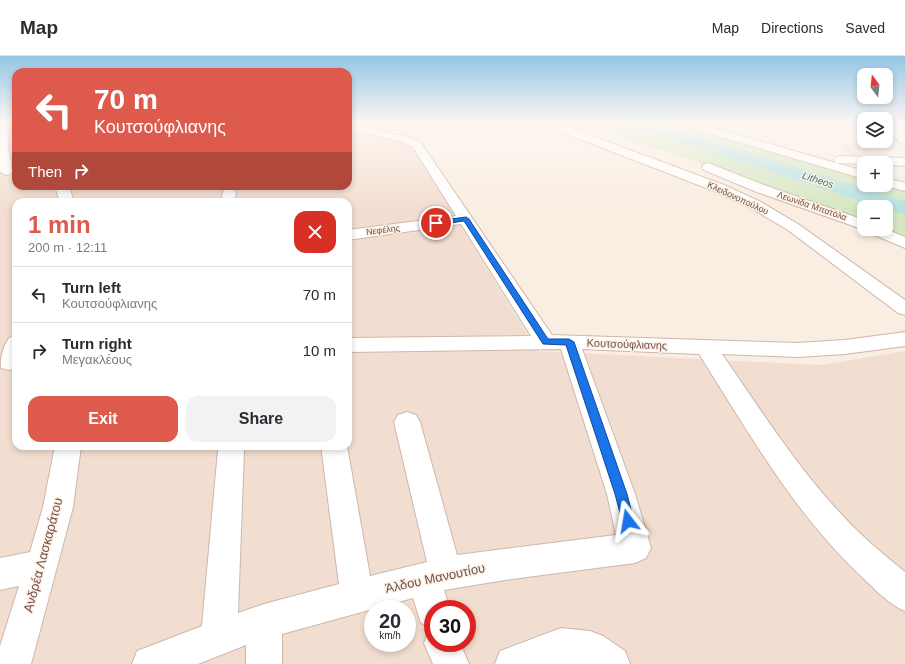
<!DOCTYPE html>
<html lang="en">
<head>
<meta charset="utf-8">
<style>
	:root { --surface:#fff; --page:#f2f2f3; --text:#2b2b33; --muted:#7c7c81; --line:#e1e1e2; --accent:#de5a4c }
	body { margin:0; font-family:Helvetica,sans-serif; background:var(--page); color:var(--text); height:100vh; display:flex; flex-direction:column; font-size:15px; white-space:nowrap }
	* { box-sizing:border-box; margin:0 }
	p { font-size:13px; color:var(--muted) }
	.icon { flex:none; width:22px; height:22px; fill:none; stroke:currentColor; stroke-width:2; stroke-linecap:round; stroke-linejoin:round }
	.map { position:relative; flex:1; overflow:hidden }
	.drawer { position:absolute; left:12px; top:142px; width:340px; height:252px; display:flex; flex-direction:column; background:var(--surface); border-radius:12px; box-shadow:0 2px 6px #0003 }
	.drawer>* { flex:none }
	.guide { position:absolute; left:12px; top:12px; width:340px; height:122px; border-radius:12px; box-shadow:0 2px 6px #0003; background:#de5a4c; color:#fff; overflow:hidden }
	.needle { width:26px; rotate:345deg }
	.controls { position:absolute; left:857px; top:12px; display:grid; gap:8px }
	.controls a { display:grid; place-items:center; width:36px; height:36px; border-radius:8px; background:var(--surface); box-shadow:0 2px 6px #0003; font-size:20px }
	.speed { position:absolute; left:364px; top:544px; display:flex; gap:8px; font-size:20px; font-weight:700; text-align:center }
	.speed>* { display:grid; place-content:center; width:52px; height:52px; border-radius:50%; background:var(--surface); box-shadow:0 2px 6px #0003; line-height:1 }
	.speed small { font-size:10px; font-weight:400 }
	.speed .limit { border:6px solid #d22; background:#fff; color:#111 }
	.pin { position:absolute; display:grid; place-items:center; width:34px; height:34px; color:#fff; margin:-17px; border:2px solid #fff; border-radius:50%; box-shadow:0 1px 4px #0007 }
	.me { position:absolute; width:44px; margin:-22px; rotate:346deg; stroke-linejoin:round; filter:drop-shadow(0 0 3px #0008) }
	.turn { display:flex; align-items:center; gap:14px; height:84px; padding:0 16px; font-size:18px }
	.turn .icon { width:52px; height:52px; stroke-width:2.5 }
	.turn b { display:block; font-size:28px; line-height:34px }
	.then { display:flex; align-items:center; height:38px; padding:0 16px; background:#0003; gap:8px; font-size:15px }
	.round { display:grid; place-items:center; flex:none; width:42px; height:42px; border-radius:12px; background:var(--page) }
	.overview { display:flex; align-items:center; justify-content:space-between; height:68px; padding:0 16px }
	h1 { font-size:24px; font-weight:700; line-height:30px; color:var(--accent) }
	.cta { display:flex; gap:8px; margin-top:auto; padding:8px 16px }
	.cta a { flex:1; height:46px; border-radius:12px; background:var(--accent); color:#fff; font-size:16px; font-weight:700; line-height:46px; text-align:center }
	.cta a+a { background:var(--page); color:var(--text) }
	ul { padding:0; list-style:none }
	li { display:flex; align-items:center; gap:12px; height:56px; padding:0 16px; border-top:1px solid var(--line) }
	li div { flex:1 }
	li b { display:block; font-size:15px }
	li em { font-style:normal }
	header { display:flex; align-items:center; gap:24px; box-sizing:border-box; height:56px; padding:0 20px; background:var(--surface); border-bottom:1px solid var(--line) }
	header strong { font-size:19px }
	nav { display:flex; gap:22px; margin-inline-start:auto; font-size:14px }
	.map>svg:first-child { display:block }
	.residential { fill:#f2ded0; fill-rule:evenodd }
	.green { fill:#d5e7c1 }
	.lines { fill:none; stroke-linecap:round; stroke-linejoin:round }
	.river { fill:#b7e2e2; fill-rule:evenodd }
	.minor-casing { stroke:#cdb6ac; stroke-width:2 }
	.minor { fill:#fff; fill-rule:evenodd }
	.route { fill:#1a73e8; stroke:#114b97 }
	.labels { text-anchor:middle; dominant-baseline:central; stroke-width:3; stroke-linejoin:round; paint-order:stroke }
	.far-street-label { font-size:9px; fill:#70524a; stroke:#fef2e6 }
	.far-water-label { font-size:10px; font-style:italic; fill:#3f7375; stroke:#fef2e6 }
	.street-label { font-size:11px; fill:#70524a; stroke:#fef2e6 }
	.near-street-label { font-size:13px; fill:#70524a; stroke:#fef2e6 }
</style>
</head>
<body>
<header>
<strong>Map</strong>
<nav><a>Map</a><a>Directions</a><a>Saved</a></nav>
</header>
<div class="map">
<svg width="905" height="608" viewBox="0 0 905 608">
	<rect width="100%" height="100%" fill="#faede1"/>
	<!-- residential -->
	<g class="residential">
		<path d="M0,68H16V130H348V68H447L409,87L538,295L821,309L905,295V608H0ZM16,146H348V390H16ZM373,553H407V587H373ZM433,553H467V587H433Z"/>
		<path d="M839,87L870,88L885,103L853,102Z"/>
	</g>
	<!-- green -->
	<g class="green">
		<path d="M586,68H632L905,156V185L886,173V151H864V167L675,98L643,89Z"/>
		<path d="M650,68H677L864,123V129H885L905,135V148Z"/>
	</g>
	<g class="lines">
		<!-- river -->
		<path class="river" d="M632,68H658L905,145V159L886,153V151H879L634,72Z"/>
		<defs>
			<g id="minor">
				<path d="M0,68H7L8,90L12,115L11,118L6,119L0,116Z"/>
				<path d="M348,68L408,81L421,87L552,279L797,287L845,284L905,276V290L845,298L797,301L722,298C760,353 796,410 842,459C861,480 883,498 905,516V555C888,548 876,534 862,521C793,456 749,377 699,298L582,293L635,438L651,492L646,502L635,507L512,523L444,534L450,553H433V572L421,567L413,542L282,578V608H246V589L198,608H132L137,595L202,570L218,394L220,390H242L244,394L238,557L264,548L339,528L321,390H347L370,520L427,506L394,366L398,359L407,356L416,359L420,366L457,499L616,479L607,438L561,293L348,296V282L531,280L461,168L348,184V174L456,160L413,91L400,85L348,73Z"/>
				<path d="M380,68H455L456,70L451,73H384L380,72L379,70Z"/>
				<path d="M545,68H560L724,129L759,145L798,168L905,244V259L898,257L788,174L749,151L714,135L546,70Z"/>
				<path d="M683,68H700L864,115V123L684,70Z"/>
				<path d="M780,68H864V74L785,71Z"/>
				<path d="M890,69L894,70L905,79V88L901,87L886,74V70Z"/>
				<path d="M840,100L905,102V110L886,109V107H864V108L836,107L834,104L836,101Z"/>
				<path d="M708,107L764,129L864,164V173H886L905,181V192L867,176L865,173L859,172L754,135L704,114L702,111L704,108Z"/>
				<path d="M886,122L905,127V135L882,129H886Z"/>
				<path d="M55,130H69L74,146H60Z"/>
				<path d="M229,133L234,134L236,137L234,146H220L224,134Z"/>
				<path d="M16,280V313L9,314L1,312C0,302 3,291 9,282Z"/>
				<path d="M55,390H81L73,451L31,608H0V590L19,530L0,534V502L30,496L43,451Z"/>
				<path d="M561,572L590,575L603,580L625,595L630,608H495L500,595Z"/>
				<path d="M433,573V587H460L469,608H433L424,587L429,574Z"/>
			</g>
		</defs>
		<!-- minor casing -->
		<use href="#minor" class="minor-casing"/>
		<!-- minor -->
		<use href="#minor" class="minor"/>
	</g>
	<!-- sky -->
	<linearGradient id="sky" x2="0" y2="1"><stop stop-color="#94c6e6"/><stop offset="0.44" stop-color="#fdf7f2"/><stop offset="1" stop-color="#fdf7f2" stop-opacity="0"/></linearGradient>
	<rect width="905" height="153" fill="url(#sky)"/>
	<!-- route -->
	<path class="route" d="M466,161L469,163L548,283H569L574,286L627,438L634,465L633,469L628,471L624,469L622,465L615,438L566,289L543,288L464,165L436,169L433,167L436,165Z"/>
	<g class="labels">
		<!-- far-street labels -->
		<g class="far-street-label">
			<text transform="translate(738 142) rotate(25)">Κλειδονοπούλου</text>
			<text transform="translate(812 150) rotate(19)">Λεωνίδα Μπατόλα</text>
			<text transform="translate(383 174) rotate(-7)">Νεφέλης</text>
		</g>
		<!-- far-water labels -->
		<g class="far-water-label">
			<text transform="translate(818 124) rotate(18)">Litheos</text>
		</g>
		<!-- street labels -->
		<g class="street-label">
			<text transform="translate(627 288) rotate(2)">Κουτσούφλιανης</text>
		</g>
		<!-- near-street labels -->
		<g class="near-street-label">
			<text transform="translate(43 499) rotate(-75)">Ανδρέα Λασκαράτου</text>
			<text transform="translate(435 522) rotate(-12)">Άλδου Μανουτίου</text>
		</g>
	</g>
</svg>
<div class="controls">
<a><svg class="needle" viewBox="-14 -14 28 28"><path d="M0-13l5 13h-10z" fill="#e53935"/><path d="M0 13l5-13h-10z" fill="#7c7c81"/></svg></a>
<a><svg class="icon" aria-label="layers" viewBox="0 0 24 24"><path d="M12 4l9 5-9 5-9-5zM3 14l9 5 9-5"/></svg></a>
<a>+</a>
<a>−</a>
</div>
<div class="speed"><div>20<small>km/h</small></div><div class="limit">30</div></div>
<div class="pin" style="left:436px;top:167px;background:#d93025"><svg class="icon" aria-label="arrive" viewBox="0 0 24 24"><path d="M6 21V4h12l-3 4 3 4H6"/></svg></div>
<svg class="me" style="left:628px;top:465px" viewBox="-20 -20 40 40"><path d="M0-17L14 15 0 8-14 15z" fill="#1a73e8" stroke="#fff" stroke-width="4"/></svg>
<div class="guide">
<div class="turn"><svg class="icon" aria-label="left" viewBox="0 0 24 24"><path d="M17 20v-9H6M10 6l-5 5 5 5"/></svg><div><b>70 m</b>Κουτσούφλιανης</div></div>
<div class="then">Then<svg class="icon" aria-label="right" viewBox="0 0 24 24"><path d="M7 20v-9h11M14 6l5 5-5 5"/></svg></div>
</div>
<section class="drawer">
<div class="overview"><div><h1>1 min</h1><p>200 m · 12:11</p></div><a class="round" style="background:#d93025;color:#fff"><svg class="icon" aria-label="close" viewBox="0 0 24 24"><path d="M6 6l12 12M18 6L6 18"/></svg></a></div>
<ul>
<li><svg class="icon" aria-label="left" viewBox="0 0 24 24"><path d="M17 20v-9H6M10 6l-5 5 5 5"/></svg><div><b>Turn left</b><p>Κουτσούφλιανης</p></div><em>70 m</em></li>
<li><svg class="icon" aria-label="right" viewBox="0 0 24 24"><path d="M7 20v-9h11M14 6l5 5-5 5"/></svg><div><b>Turn right</b><p>Μεγακλέους</p></div><em>10 m</em></li>
</ul>
<div class="cta"><a>Exit</a><a>Share</a></div>
</section>
</div>
</body>
</html>
